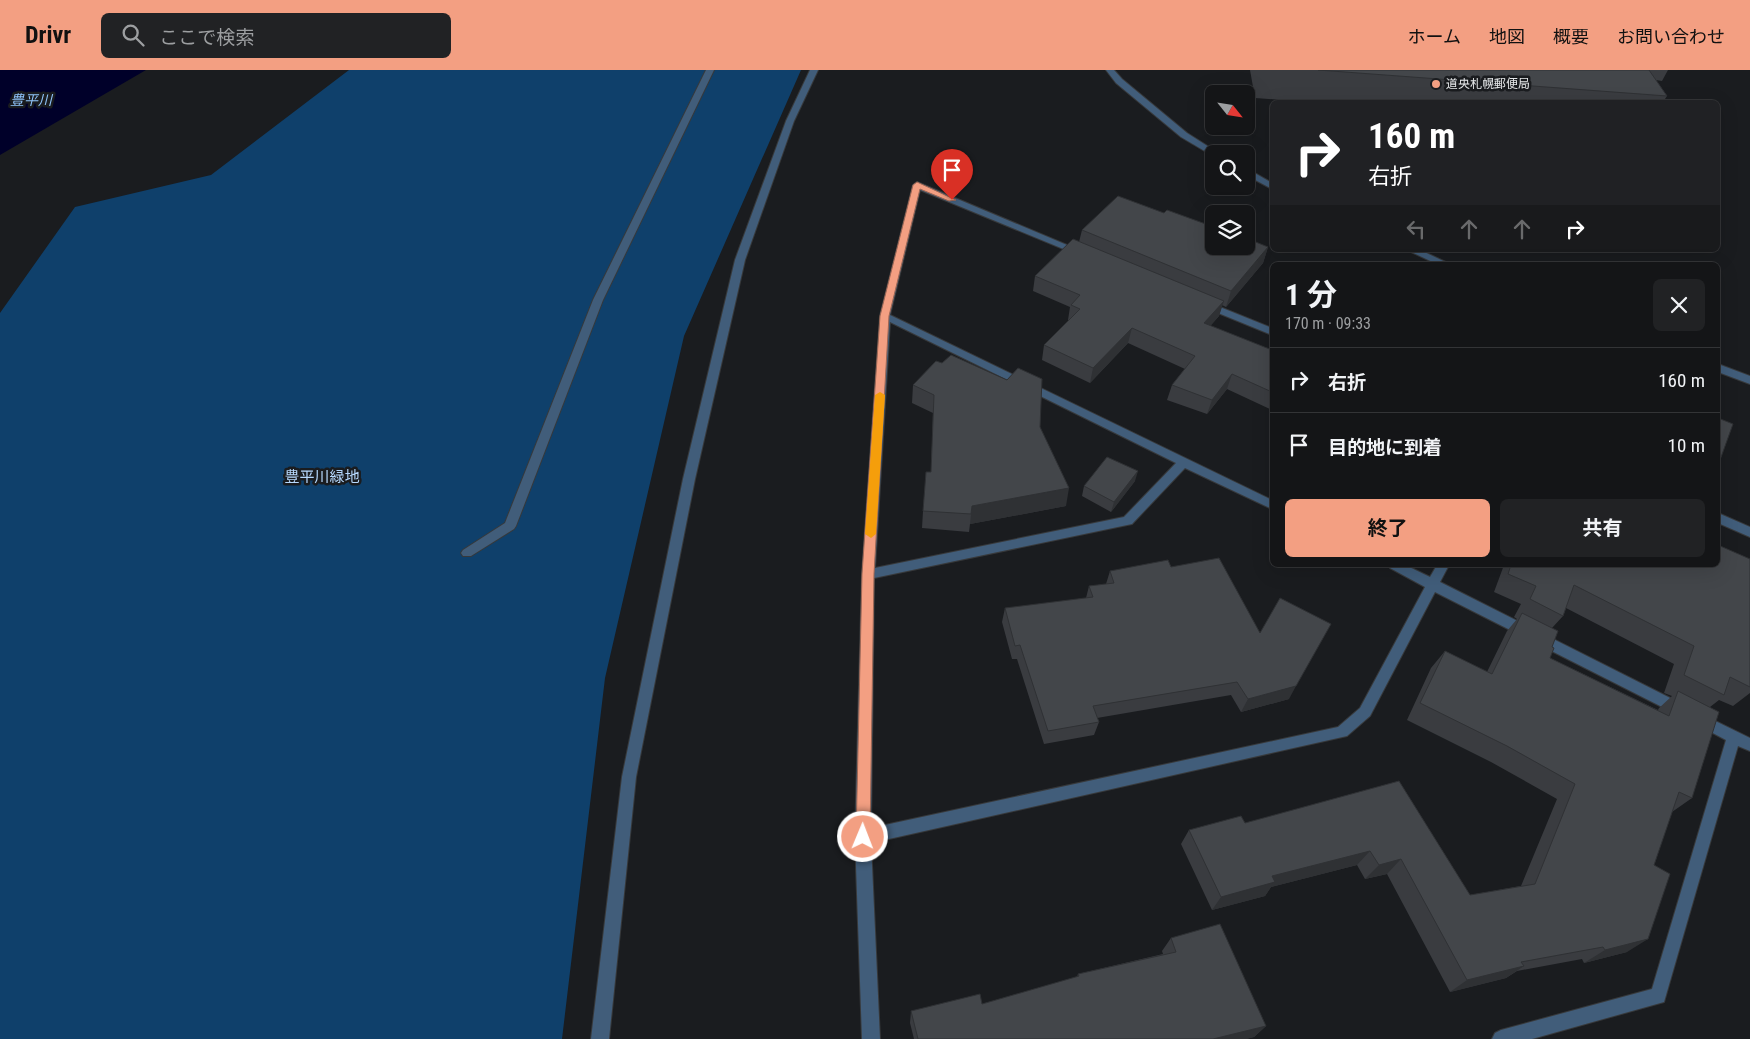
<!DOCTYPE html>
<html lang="ja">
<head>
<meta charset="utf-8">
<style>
	:root { --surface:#141517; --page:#212224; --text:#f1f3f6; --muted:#9d9fa1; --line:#333436; --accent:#f39f82 }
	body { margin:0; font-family:"Roboto Condensed","Noto Sans JP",sans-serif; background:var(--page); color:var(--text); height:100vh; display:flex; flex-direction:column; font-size:19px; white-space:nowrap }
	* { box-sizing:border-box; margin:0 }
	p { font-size:16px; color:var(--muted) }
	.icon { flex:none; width:28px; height:28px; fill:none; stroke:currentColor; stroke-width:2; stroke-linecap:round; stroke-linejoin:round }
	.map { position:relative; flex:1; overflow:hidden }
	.sheet { position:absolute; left:1270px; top:192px; width:450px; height:305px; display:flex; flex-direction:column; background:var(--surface); border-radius:8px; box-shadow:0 5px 20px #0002,0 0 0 1px var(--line) }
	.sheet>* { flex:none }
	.top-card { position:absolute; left:1270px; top:30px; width:450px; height:152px; border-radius:8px; box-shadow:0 5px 20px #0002,0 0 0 1px var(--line); background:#202124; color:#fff; overflow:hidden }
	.needle { width:32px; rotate:120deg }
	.fabs { position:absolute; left:1205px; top:15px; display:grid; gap:10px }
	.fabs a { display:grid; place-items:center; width:50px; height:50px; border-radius:8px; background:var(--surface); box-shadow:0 5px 20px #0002,0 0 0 1px var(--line); font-size:25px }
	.pin { position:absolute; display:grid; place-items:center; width:42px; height:42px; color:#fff; margin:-51px -21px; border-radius:50% 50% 50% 0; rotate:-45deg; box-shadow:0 0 5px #0007 }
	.pin .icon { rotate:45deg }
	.me { position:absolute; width:55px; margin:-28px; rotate:1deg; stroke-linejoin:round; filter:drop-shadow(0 0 4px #0008) }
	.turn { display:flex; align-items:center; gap:18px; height:105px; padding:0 15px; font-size:22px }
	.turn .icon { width:65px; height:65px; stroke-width:2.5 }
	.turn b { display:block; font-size:35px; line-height:42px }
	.lanes { display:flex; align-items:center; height:48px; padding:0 15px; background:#0003; justify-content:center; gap:25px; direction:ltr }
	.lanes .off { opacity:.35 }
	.round { display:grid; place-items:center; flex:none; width:52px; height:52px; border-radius:8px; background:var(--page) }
	.summary { display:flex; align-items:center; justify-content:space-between; height:85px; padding:0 15px }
	h1 { font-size:30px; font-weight:700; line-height:38px }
	.action { display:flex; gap:10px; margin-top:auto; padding:10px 15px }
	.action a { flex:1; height:58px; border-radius:8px; background:var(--accent); color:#111; font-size:20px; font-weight:700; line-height:58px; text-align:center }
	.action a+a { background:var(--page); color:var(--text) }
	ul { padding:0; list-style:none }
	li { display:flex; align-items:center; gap:15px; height:65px; padding:0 15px; border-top:1px solid var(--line) }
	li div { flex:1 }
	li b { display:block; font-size:19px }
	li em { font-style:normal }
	header { display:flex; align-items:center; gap:30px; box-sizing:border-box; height:70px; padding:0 25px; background:var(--accent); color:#111 }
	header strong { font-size:24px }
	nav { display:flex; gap:28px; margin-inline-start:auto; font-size:18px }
	.search { width:350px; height:45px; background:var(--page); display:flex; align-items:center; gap:12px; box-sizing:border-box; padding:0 18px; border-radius:8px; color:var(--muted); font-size:19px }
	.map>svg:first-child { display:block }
	.green { fill:#0f406b }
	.water { fill:#000029 }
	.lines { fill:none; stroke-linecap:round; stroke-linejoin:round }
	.minor-casing { stroke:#37393b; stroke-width:2 }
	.minor { fill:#415d7a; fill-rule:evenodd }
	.wall { fill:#3a3c40; fill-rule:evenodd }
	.shaded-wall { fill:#2f3134 }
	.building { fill:#43464a; stroke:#2f3134 }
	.route { fill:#f39f82; stroke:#9e6754 }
	.slow { fill:#f59e0b }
	.poi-dot { fill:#f39f82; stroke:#1a1c1f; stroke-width:2 }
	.labels { text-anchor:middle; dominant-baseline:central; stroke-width:5; stroke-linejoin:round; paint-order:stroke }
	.far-poi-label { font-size:12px; fill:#e6e8ea; stroke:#1a1c1f; text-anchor:start }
	.far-water-label { font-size:14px; font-style:italic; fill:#90c4fa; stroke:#1a1c1f }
	.park-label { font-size:15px; fill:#b6d8fd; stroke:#1a1c1f }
</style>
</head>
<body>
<header>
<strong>Drivr</strong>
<div class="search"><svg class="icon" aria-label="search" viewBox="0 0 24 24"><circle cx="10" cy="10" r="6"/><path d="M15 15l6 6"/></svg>ここで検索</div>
<nav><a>ホーム</a><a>地図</a><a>概要</a><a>お問い合わせ</a></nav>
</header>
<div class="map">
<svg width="1750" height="969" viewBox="0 0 1750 969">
	<rect width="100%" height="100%" fill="#1a1c1f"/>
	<!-- green -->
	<path class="green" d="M349,0H801L684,266L605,608L562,969H0V243L75,137L211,105Z"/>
	<!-- water -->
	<path class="water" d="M0,0H146L0,85Z"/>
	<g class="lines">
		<defs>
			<g id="minor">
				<path d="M706,0H714L603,230L516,456L514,459L471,486H463L461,483L463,480L505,453L593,230Z"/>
				<path d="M810,0H818L794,51L745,190L695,409L636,707L609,969H591L622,707L683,409L735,190L786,51Z"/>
				<path d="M1106,0H1114L1122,9L1187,63L1220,84H1214L1213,86L1181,67L1116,13Z"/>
				<path d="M1246,98L1272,113V119L1246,105Z"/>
				<path d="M917,112L1086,183L1081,186L1078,185L920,120L890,245L1272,430V439L1185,398L1132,454L874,508L871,758L1338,657L1360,638L1425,517L1390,498L1388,495H1405L1430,507L1437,495H1449L1440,512L1684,635L1686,639L1684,643L1679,645L1674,643L1435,522L1370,646L1347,666L871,773L880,969H862L855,767L862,504L880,246L913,115ZM890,252L1176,393L1124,447L875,498Z"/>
				<path d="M1407,180H1420L1452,195H1439Z"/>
				<path d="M1205,231L1272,258V265L1201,236V232Z"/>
				<path d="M1718,294L1750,306V314L1718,302Z"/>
				<path d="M1718,443L1750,457V467L1718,453Z"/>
				<path d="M1699,643L1750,668V681L1738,676L1664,932L1532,969H1492L1495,963L1501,960L1652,919L1726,670L1694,653L1692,649L1694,645Z"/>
			</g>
		</defs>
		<!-- minor casing -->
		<use href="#minor" class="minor-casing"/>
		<!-- minor -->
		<use href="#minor" class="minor"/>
	</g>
	<!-- wall -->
	<g class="wall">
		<path d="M1250,0H1668L1662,11L1656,10L1667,26L1663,32H1311L1255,28Z"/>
		<path d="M1164,143L1268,177L1263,193L1226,237L1222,235L1219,246L1210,256L1272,280V340L1227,319L1207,344L1167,330L1172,315L1185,299L1128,273L1090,313L1042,290L1044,275L1069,250H1068L1070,237L1033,221L1035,206L1079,172L1082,160Z"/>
		<path d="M913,315L1040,357L1066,436L970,454L969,462L922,458L923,441L931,402L933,343L912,333Z"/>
		<path d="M1135,411L1111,442L1082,426L1084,416Z"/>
		<path d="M1750,489V623L1733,636L1719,630L1710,637L1692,728L1672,742L1654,795L1627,882L1584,893L1582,889L1517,901L1506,908L1450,922L1387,804L1365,809L1357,795L1271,817L1265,826L1212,840L1181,774L1189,760L1245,753L1399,711L1470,825L1521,816L1557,729L1491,692L1407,650L1431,598L1445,581L1487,602L1507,561L1517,549L1514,547L1521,534L1494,522L1504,495H1718ZM1566,538L1674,594L1664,623L1672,626L1659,638L1658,640L1550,588L1552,577V558L1563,546Z"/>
		<path d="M1171,497L1289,629L1241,642L1231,625L1097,648L1099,652L1094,665L1044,674L1017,589H1012L1002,552L1005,538L1086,528L1089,516L1106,514L1110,501Z"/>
		<path d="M1171,868L1266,956L1254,967L1246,969H914L910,953L911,941L982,934L1077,907L1078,904L1163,884L1162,881Z"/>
	</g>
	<!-- shaded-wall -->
	<g class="shaded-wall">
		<path d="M1268,177L1263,193L1226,237L1231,221Z"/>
		<path d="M1224,231L1219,246L1200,268L1204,253Z"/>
		<path d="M1132,258L1128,273L1090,313L1093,298Z"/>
		<path d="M1232,304L1227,319L1207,344L1212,330Z"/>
		<path d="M1138,401L1135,411L1111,442L1114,432Z"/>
		<path d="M1069,418L1066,436L970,454L972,436Z"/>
		<path d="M1296,616L1289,629L1241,642L1248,629Z"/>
		<path d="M1370,781L1357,795L1271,817L1265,826L1212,840L1221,827L1272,806Z"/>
		<path d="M1401,789L1387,804L1365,809L1379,795Z"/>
		<path d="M1648,869L1627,882L1584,893L1605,880Z"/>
		<path d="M1524,896L1506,908L1450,922L1467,910Z"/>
		<path d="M1266,956L1254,967L1246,969H1213Z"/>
	</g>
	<!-- building -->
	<g class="building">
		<path d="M1318,0H1649L1667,26Z"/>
		<path d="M1118,126L1164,143L1167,140L1214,157V176H1246V168L1268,177L1231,221L1082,160Z"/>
		<path d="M1073,169L1224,231L1204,253L1272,280V322L1232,304L1212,330L1172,315L1195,286L1132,258L1093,298L1044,275L1080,239L1071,235L1080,225L1035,206Z"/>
		<path d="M951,285L1007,310L1018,298L1042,309L1040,357L1069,418L972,436L971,444L923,441L926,402H931L934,325L913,315L936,291L942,293Z"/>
		<path d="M1718,348L1733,354L1720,390L1718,389Z"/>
		<path d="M1107,387L1138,401L1114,432L1084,416Z"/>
		<path d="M1718,475L1750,489V617L1730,607L1724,625L1684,605L1694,576L1574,515L1563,546L1530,529L1536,516L1508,504L1511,495H1718Z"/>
		<path d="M1219,488L1260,563L1280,528L1331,554L1296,616L1248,629L1237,612L1093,636L1099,652L1048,661L1020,575L1015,576L1005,538L1093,527L1089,516L1114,513L1110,501L1168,490L1171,497Z"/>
		<path d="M1522,543L1558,561L1552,577L1554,578L1550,588L1669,646L1678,621L1719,642L1692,728L1679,722L1654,795L1670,804L1648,869L1605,880L1603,877L1521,892L1524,896L1467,910L1401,789L1379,795L1370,781L1272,806L1275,812L1221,827L1189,760L1241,746L1245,753L1399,711L1470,825L1535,814L1575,714L1507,676L1420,633L1445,581L1492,604Z"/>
		<path d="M1220,854L1266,956L1213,969H918L911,941L980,924L982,934L1079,906L1078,904L1176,882L1171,868Z"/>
	</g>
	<!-- route -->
	<path class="route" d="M917,112L956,130L949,131L920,119L889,246L874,504L870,767L868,772L863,774L858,772L856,767L862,504L880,246L913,115Z"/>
	<!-- slow -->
	<path class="slow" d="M880,322L885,325L876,464L871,468L865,464L875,325Z"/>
	<!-- markers -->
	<circle class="poi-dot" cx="1436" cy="14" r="5"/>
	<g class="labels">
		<!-- far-poi labels -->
		<g class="far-poi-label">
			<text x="1446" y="14">道央札幌郵便局</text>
		</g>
		<!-- far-water labels -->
		<g class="far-water-label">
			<text x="31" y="30">豊平川</text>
		</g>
		<!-- park labels -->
		<g class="park-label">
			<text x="322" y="407">豊平川緑地</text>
		</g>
	</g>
</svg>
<div class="fabs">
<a><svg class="needle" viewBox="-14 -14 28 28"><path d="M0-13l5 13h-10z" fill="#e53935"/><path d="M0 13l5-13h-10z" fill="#9d9fa1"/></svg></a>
<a><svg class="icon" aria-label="search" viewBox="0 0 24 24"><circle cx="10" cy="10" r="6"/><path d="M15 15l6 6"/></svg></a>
<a><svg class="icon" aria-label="layers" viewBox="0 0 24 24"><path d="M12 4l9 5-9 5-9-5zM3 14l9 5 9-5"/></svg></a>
</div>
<div class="pin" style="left:952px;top:130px;background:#d93025"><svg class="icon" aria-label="arrive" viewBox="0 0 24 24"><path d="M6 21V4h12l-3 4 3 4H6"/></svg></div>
<svg class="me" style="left:863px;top:767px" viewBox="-20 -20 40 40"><circle r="17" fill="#f39f82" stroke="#fff" stroke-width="3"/><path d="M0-11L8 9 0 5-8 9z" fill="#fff"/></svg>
<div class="top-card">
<div class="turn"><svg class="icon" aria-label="right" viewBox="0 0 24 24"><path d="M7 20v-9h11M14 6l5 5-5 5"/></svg><div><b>160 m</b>右折</div></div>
<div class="lanes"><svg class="icon off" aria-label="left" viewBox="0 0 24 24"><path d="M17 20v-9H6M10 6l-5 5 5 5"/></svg><svg class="icon off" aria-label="ahead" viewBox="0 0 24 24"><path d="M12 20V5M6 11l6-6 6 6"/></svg><svg class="icon off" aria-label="ahead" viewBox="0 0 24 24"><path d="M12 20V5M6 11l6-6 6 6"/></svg><svg class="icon" aria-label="right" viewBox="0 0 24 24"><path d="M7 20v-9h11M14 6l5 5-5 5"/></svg></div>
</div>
<section class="sheet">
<div class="summary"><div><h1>1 分</h1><p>170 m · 09:33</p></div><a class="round"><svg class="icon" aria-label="close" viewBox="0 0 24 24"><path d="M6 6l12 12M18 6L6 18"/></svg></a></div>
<ul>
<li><svg class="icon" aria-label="right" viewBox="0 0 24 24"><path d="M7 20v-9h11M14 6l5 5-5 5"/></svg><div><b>右折</b></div><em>160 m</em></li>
<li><svg class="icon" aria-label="arrive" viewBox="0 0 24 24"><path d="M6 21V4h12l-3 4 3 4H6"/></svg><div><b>目的地に到着</b></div><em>10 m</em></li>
</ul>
<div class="action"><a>終了</a><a>共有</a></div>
</section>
</div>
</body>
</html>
